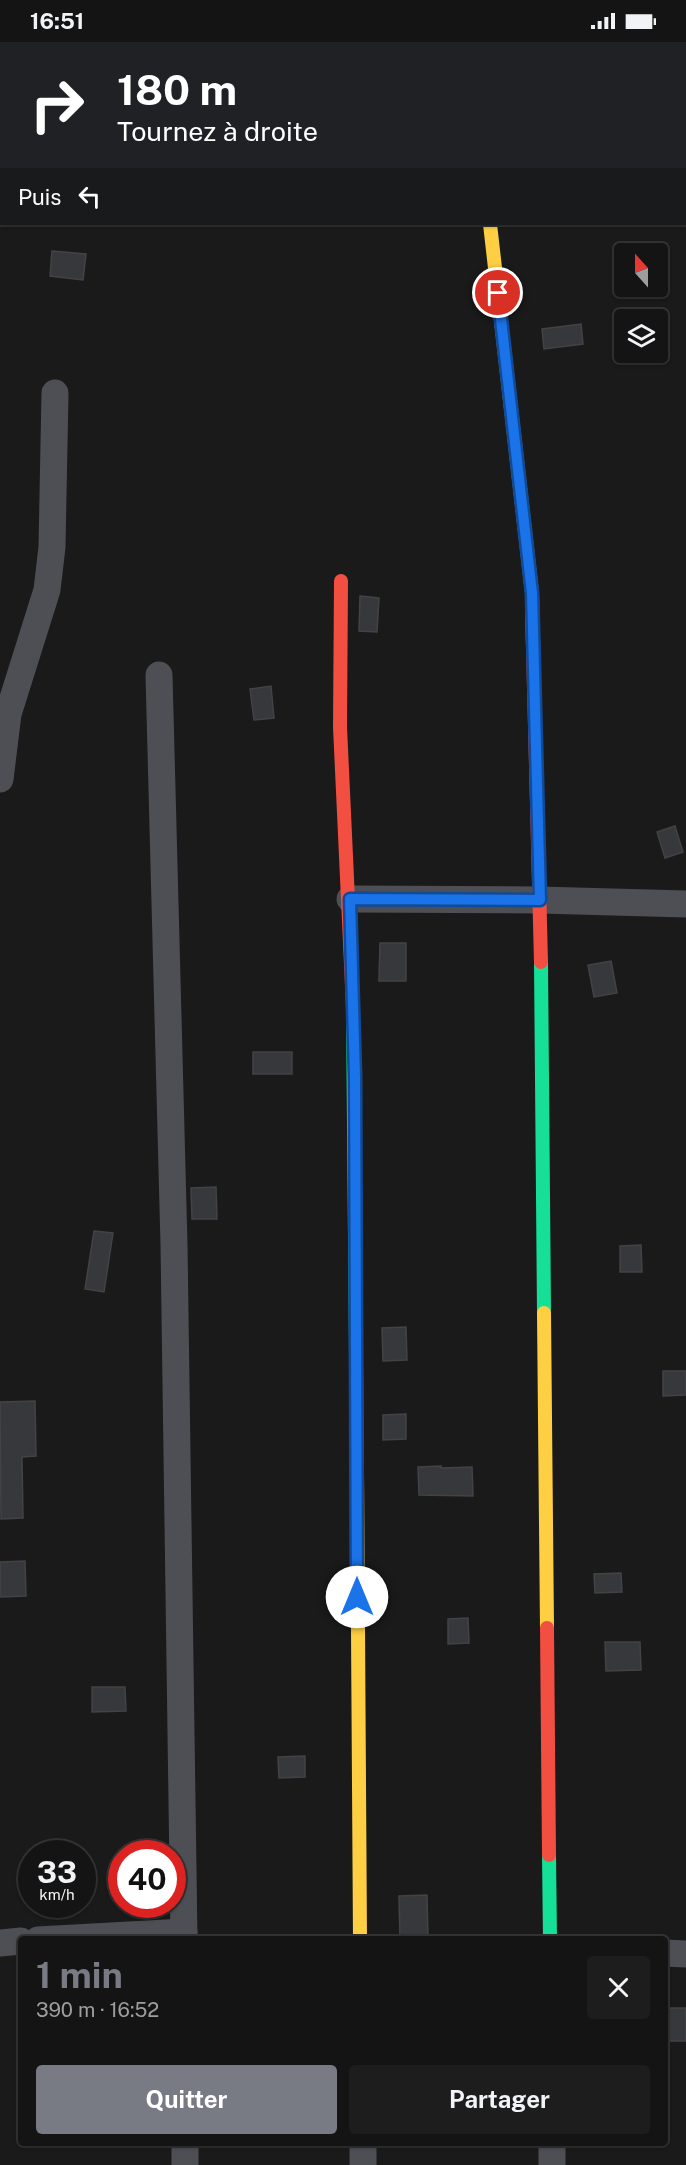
<!DOCTYPE html>
<html lang="fr">
<head>
<meta charset="utf-8">
<style>
	:root { --surface:#141414; --page:#1d1d1d; --text:#f1f3f6; --muted:#9d9ea0; --line:#333334; --accent:#787a84 }
	body { margin:0; font-family:"Public Sans",sans-serif; background:var(--page); color:var(--text); height:100vh; display:flex; flex-direction:column; font-size:22px; white-space:nowrap }
	* { box-sizing:border-box; margin:0 }
	p { font-size:20px; color:var(--muted) }
	.icon { flex:none; width:33px; height:33px; fill:none; stroke:currentColor; stroke-width:2; stroke-linecap:round; stroke-linejoin:round }
	.map { position:relative; flex:1; overflow:hidden }
	.drawer { position:absolute; left:18px; top:1894px; width:650px; height:210px; display:flex; flex-direction:column; background:var(--surface); border-radius:6px; box-shadow:0 2px 4px #0004,0 0 0 2px var(--line) }
	.drawer>* { flex:none }
	.banner { position:absolute; left:0px; top:0px; width:687px; height:183px; box-shadow:0 2px 4px #0004,0 0 0 2px var(--line); background:#202124; color:#fff; overflow:hidden }
	.needle { width:39px; rotate:339deg }
	.fabs { position:absolute; left:614px; top:201px; display:grid; gap:12px }
	.fabs a { display:grid; place-items:center; width:54px; height:54px; border-radius:6px; background:var(--surface); box-shadow:0 2px 4px #0004,0 0 0 2px var(--line); font-size:30px }
	.speed { position:absolute; left:18px; top:1798px; display:flex; gap:12px; font-size:30px; font-weight:700; text-align:center }
	.speed>* { display:grid; place-content:center; width:78px; height:78px; border-radius:50%; background:var(--surface); box-shadow:0 2px 4px #0004,0 0 0 2px var(--line); line-height:1 }
	.speed small { font-size:15px; font-weight:400 }
	.speed .limit { border:9px solid #d22; background:#fff; color:#111 }
	.pin { position:absolute; display:grid; place-items:center; width:51px; height:51px; color:#fff; margin:-26px; border:3px solid #fff; border-radius:50%; box-shadow:0 2px 6px #0007 }
	.me { position:absolute; width:66px; margin:-33px; rotate:0deg; stroke-linejoin:round; filter:drop-shadow(0 0 4px #0008) }
	.turn { display:flex; align-items:center; gap:21px; height:126px; padding:0 18px; font-size:27px }
	.turn .icon { width:78px; height:78px; stroke-width:2.5 }
	.turn b { display:block; font-size:42px; line-height:51px }
	.then { display:flex; align-items:center; height:57px; padding:0 18px; background:#0003; gap:12px; font-size:22px }
	.round { display:grid; place-items:center; flex:none; width:63px; height:63px; border-radius:6px; background:var(--page) }
	.head { display:flex; align-items:center; justify-content:space-between; height:102px; padding:0 18px }
	h1 { font-size:36px; font-weight:700; line-height:45px; color:var(--accent) }
	.primary-button { display:flex; gap:12px; margin-top:auto; padding:12px 18px }
	.primary-button a { flex:1; height:69px; border-radius:6px; background:var(--accent); color:#fff; font-size:24px; font-weight:700; line-height:69px; text-align:center }
	.primary-button a+a { background:var(--page); color:var(--text) }
	.status { display:flex; justify-content:space-between; align-items:center; height:42px; padding:0 30px; background:var(--surface); direction:ltr }
	.status svg { height:16px; fill:currentColor }
	.map>svg:first-child { display:block }
	.building { fill:#37383b; stroke:#434347; stroke-width:1.5 }
	.lines { fill:none; stroke-linecap:round; stroke-linejoin:round }
	.street { stroke:#4e4f54; stroke-width:27 }
	.fast { stroke:#16e098; stroke-width:14 }
	.slow { stroke:#ffcf43; stroke-width:14 }
	.jam { stroke:#f24e42; stroke-width:14 }
	.route-casing { stroke:#114b97; stroke-width:15 }
	.route { stroke:#1a73e8; stroke-width:10 }
</style>
</head>
<body>
<div class="status"><b>16:51</b><svg viewBox="0 0 49 12"><path d="M0 12V9h3v3zM5 12V6h3v6zM10 12V3h3v9zM15 12V0h3v12zM26 1h20v11H26zM47 4h2v5h-2z"/></svg></div>
<div class="map">
<svg width="686" height="2123" viewBox="0 0 686 2123">
	<rect width="100%" height="100%" fill="#1a1a1b"/>
	<!-- building -->
	<g class="building">
		<path d="M52,209L86,212L83,238L50,234Z"/>
		<path d="M581,282L583,302L544,307L542,287Z"/>
		<path d="M360,554L379,556L377,590L359,589Z"/>
		<path d="M271,644L274,676L254,678L250,647Z"/>
		<path d="M675,784L683,810L665,816L657,790Z"/>
		<path d="M380,901H406V939H379Z"/>
		<path d="M611,919L617,951L594,955L588,923Z"/>
		<rect x="253" y="1010" width="39" height="22"/>
		<path d="M216,1145L217,1177H192L191,1146Z"/>
		<path d="M94,1189L113,1191L104,1250L85,1247Z"/>
		<path d="M641,1203L642,1230H620V1204Z"/>
		<path d="M406,1285L407,1318L383,1319L382,1286Z"/>
		<path d="M663,1329H686V1353L663,1354Z"/>
		<path d="M35,1359L36,1414L22,1415L23,1476L1,1477L0,1360Z"/>
		<path d="M406,1372V1397L383,1398V1373Z"/>
		<path d="M441,1424V1426L472,1425L473,1454L419,1453L418,1425Z"/>
		<path d="M25,1519L26,1554L0,1555V1520Z"/>
		<path d="M621,1531L622,1550L595,1551L594,1532Z"/>
		<path d="M468,1576L469,1601L448,1602V1577Z"/>
		<path d="M605,1600H640L641,1628L606,1629Z"/>
		<path d="M92,1645H125L126,1669L92,1670Z"/>
		<path d="M305,1714V1735L279,1736L278,1715Z"/>
		<path d="M427,1853L428,1896L400,1897L399,1854Z"/>
		<rect x="664" y="1966" width="22" height="33"/>
	</g>
	<g class="lines">
		<!-- street -->
		<g class="street">
			<path d="M159,633L174,1203L184,1898"/>
			<path d="M0,737L8,672L47,548L52,505L55,351"/>
			<path d="M350,857L540,858L686,862"/>
			<path d="M38,1898L184,1890"/>
			<path d="M0,1901L21,1899"/>
			<path d="M664,1911L686,1912"/>
			<path d="M185,2102V2123"/>
			<path d="M363,2102V2123"/>
			<path d="M552,2102V2123"/>
		</g>
		<!-- fast -->
		<g class="fast">
			<path d="M541,920L544,1271"/>
			<path d="M353,965L357,1429"/>
			<path d="M549,1813L550,1898"/>
		</g>
		<!-- slow -->
		<g class="slow">
			<path d="M490,182L532,551L533,606"/>
			<path d="M544,1271L547,1586"/>
			<path d="M357,1429L360,1898"/>
		</g>
		<!-- jam -->
		<g class="jam">
			<path d="M341,539L340,685L353,965"/>
			<path d="M533,606L541,920"/>
			<path d="M547,1586L549,1813"/>
		</g>
	</g>
	<g class="lines">
		<defs>
			<path id="route" d="M357,1555L355,1035L350,857L540,858L532,551L498,251"/>
		</defs>
		<!-- route casing -->
		<use href="#route" class="route-casing"/>
		<!-- route -->
		<use href="#route" class="route"/>
	</g>
</svg>
<div class="fabs">
<a><svg class="needle" viewBox="-14 -14 28 28"><path d="M0-13l5 13h-10z" fill="#e53935"/><path d="M0 13l5-13h-10z" fill="#9d9ea0"/></svg></a>
<a><svg class="icon" aria-label="layers" viewBox="0 0 24 24"><path d="M12 4l9 5-9 5-9-5zM3 14l9 5 9-5"/></svg></a>
</div>
<div class="speed"><div>33<small>km/h</small></div><div class="limit">40</div></div>
<div class="pin" style="left:498px;top:251px;background:#d93025"><svg class="icon" aria-label="arrive" viewBox="0 0 24 24"><path d="M6 21V4h12l-3 4 3 4H6"/></svg></div>
<svg class="me" style="left:357px;top:1555px" viewBox="-20 -20 40 40"><circle r="19" fill="#fff"/><path d="M0-13L10 11 0 6-10 11z" fill="#1a73e8"/></svg>
<div class="banner">
<div class="turn"><svg class="icon" aria-label="right" viewBox="0 0 24 24"><path d="M7 20v-9h11M14 6l5 5-5 5"/></svg><div><b>180 m</b>Tournez à droite</div></div>
<div class="then">Puis<svg class="icon" aria-label="left" viewBox="0 0 24 24"><path d="M17 20v-9H6M10 6l-5 5 5 5"/></svg></div>
</div>
<section class="drawer">
<div class="head"><div><h1>1 min</h1><p>390 m · 16:52</p></div><a class="round"><svg class="icon" aria-label="close" viewBox="0 0 24 24"><path d="M6 6l12 12M18 6L6 18"/></svg></a></div>
<div class="primary-button"><a>Quitter</a><a>Partager</a></div>
</section>
</div>
</body>
</html>
